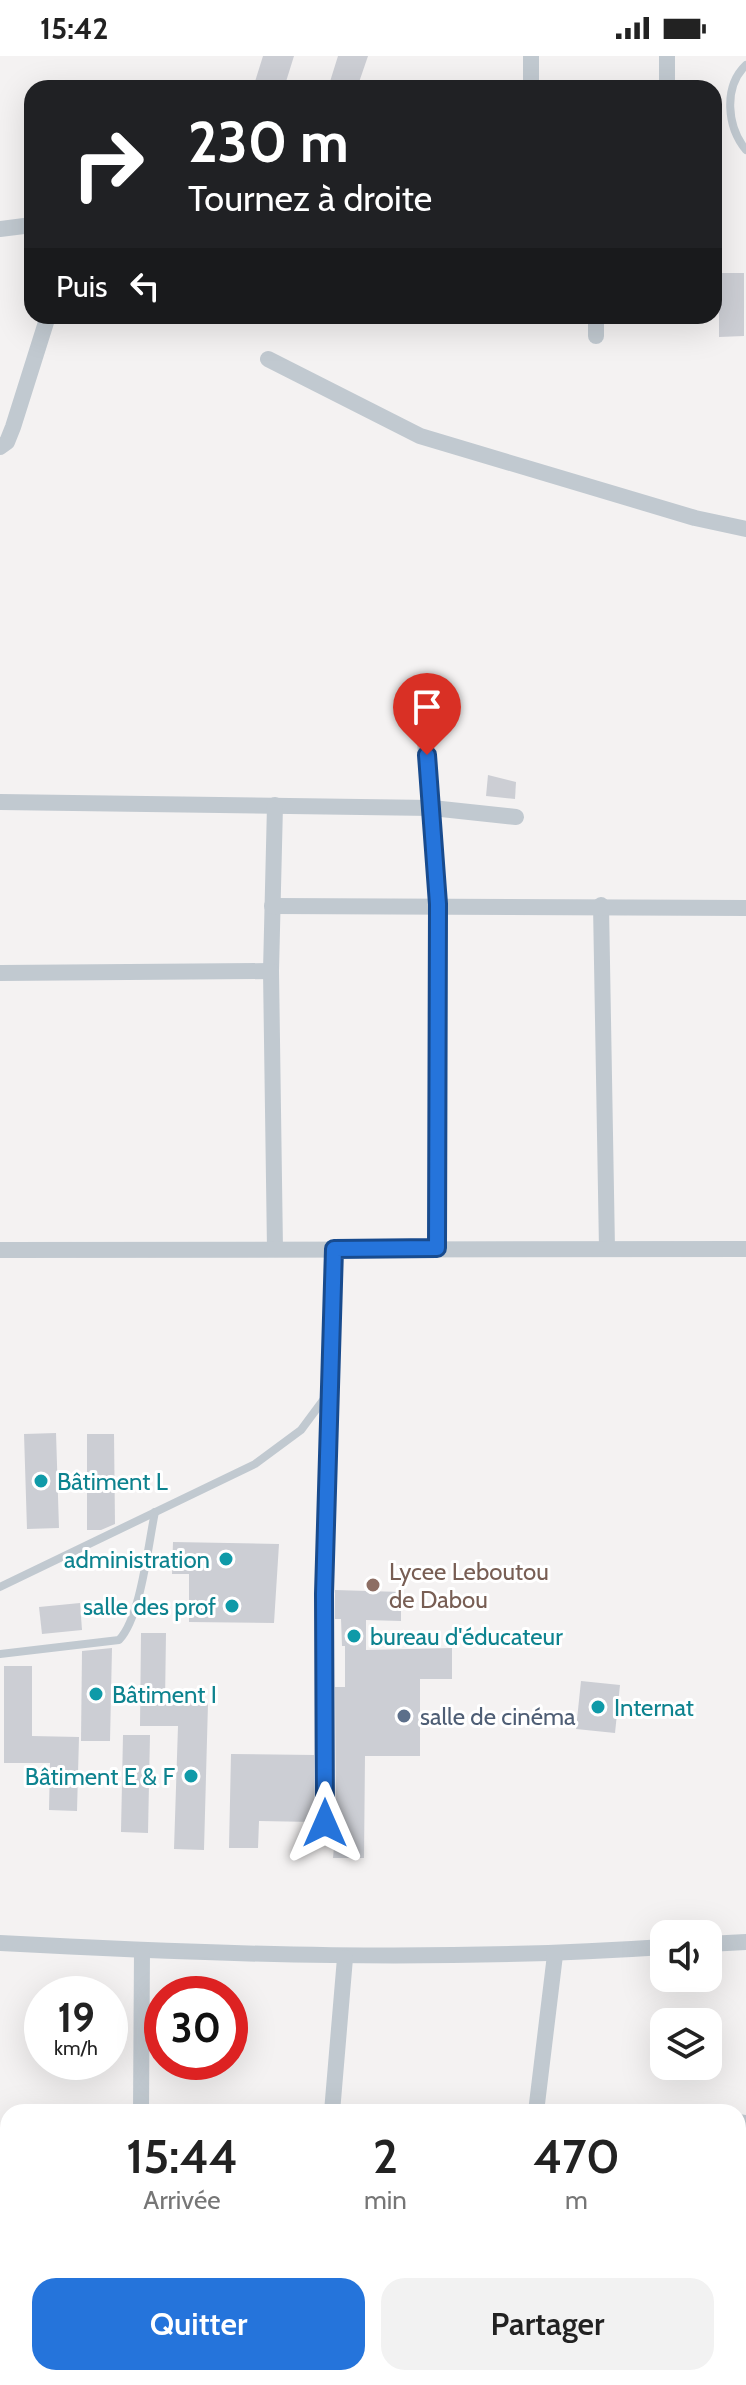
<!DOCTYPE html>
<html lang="fr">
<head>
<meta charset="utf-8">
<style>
	:root { --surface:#fff; --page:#f2f2f2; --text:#222; --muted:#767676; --accent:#2574db }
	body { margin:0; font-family:Cabin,sans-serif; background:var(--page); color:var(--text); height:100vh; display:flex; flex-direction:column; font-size:30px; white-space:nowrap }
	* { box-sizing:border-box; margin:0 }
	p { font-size:26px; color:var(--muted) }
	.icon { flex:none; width:44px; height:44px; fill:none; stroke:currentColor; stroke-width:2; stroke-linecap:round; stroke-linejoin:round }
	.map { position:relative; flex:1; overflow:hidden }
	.drawer { position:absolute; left:0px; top:2048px; width:746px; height:282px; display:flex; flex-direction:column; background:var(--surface); border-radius:24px 24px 0 0; box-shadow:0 8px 32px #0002 }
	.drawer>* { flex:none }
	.top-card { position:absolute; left:24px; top:24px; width:698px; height:244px; border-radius:24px; box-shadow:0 8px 32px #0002; background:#202124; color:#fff; overflow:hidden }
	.fabs { position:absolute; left:650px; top:1864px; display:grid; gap:16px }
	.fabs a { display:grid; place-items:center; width:72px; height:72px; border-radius:16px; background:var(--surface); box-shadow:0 8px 32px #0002; font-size:40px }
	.speed { position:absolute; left:24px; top:1920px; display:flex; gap:16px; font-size:40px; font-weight:700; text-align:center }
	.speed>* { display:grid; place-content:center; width:104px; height:104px; border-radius:50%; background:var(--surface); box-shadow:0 8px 32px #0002; line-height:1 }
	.speed small { font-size:20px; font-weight:400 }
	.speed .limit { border:12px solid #d22; background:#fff; color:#111 }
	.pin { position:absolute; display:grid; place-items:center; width:68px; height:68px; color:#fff; margin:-82px -34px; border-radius:50% 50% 50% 0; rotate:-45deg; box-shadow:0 0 8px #0007 }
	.pin .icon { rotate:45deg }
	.me { position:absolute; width:88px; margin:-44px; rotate:0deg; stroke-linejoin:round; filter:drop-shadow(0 0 6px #0008) }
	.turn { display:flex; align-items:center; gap:28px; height:168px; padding:0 32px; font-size:36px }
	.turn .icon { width:104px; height:104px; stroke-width:2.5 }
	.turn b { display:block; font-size:56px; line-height:68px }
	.then { display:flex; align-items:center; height:76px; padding:0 32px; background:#0003; gap:16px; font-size:30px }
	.eta { display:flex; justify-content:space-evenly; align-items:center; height:136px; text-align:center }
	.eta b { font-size:48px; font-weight:600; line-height:56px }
	.cta { display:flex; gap:16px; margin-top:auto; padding:16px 32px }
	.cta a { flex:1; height:92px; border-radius:24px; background:var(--accent); color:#fff; font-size:32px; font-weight:600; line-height:92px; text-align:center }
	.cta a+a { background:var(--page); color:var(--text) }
	.status { display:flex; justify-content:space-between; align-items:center; height:56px; padding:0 40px; background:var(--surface); direction:ltr }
	.status svg { height:22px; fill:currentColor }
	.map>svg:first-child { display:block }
	.building { fill:#ccced4 }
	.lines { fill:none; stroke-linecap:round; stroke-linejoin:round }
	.service { stroke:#c1c9d0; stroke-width:8 }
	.minor { stroke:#c1c9d0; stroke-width:16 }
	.route-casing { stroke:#184b8e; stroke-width:20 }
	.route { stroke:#2574db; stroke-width:14 }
	.culture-dot { fill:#0f9aa8; stroke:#fff; stroke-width:3 }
	.education-dot { fill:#8d6e63; stroke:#fff; stroke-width:3 }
	.service-dot { fill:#5c6f8a; stroke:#fff; stroke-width:3 }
	.labels { text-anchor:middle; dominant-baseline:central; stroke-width:6; stroke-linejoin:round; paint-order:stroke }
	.culture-label { font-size:24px; fill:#0d838f; stroke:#fff; text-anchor:start }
	.education-label { font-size:24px; fill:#785e54; stroke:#fff; text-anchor:start }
	.service-label { font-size:24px; fill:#4e5e75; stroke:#fff; text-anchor:start }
</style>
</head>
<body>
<div class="status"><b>15:42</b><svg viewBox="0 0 49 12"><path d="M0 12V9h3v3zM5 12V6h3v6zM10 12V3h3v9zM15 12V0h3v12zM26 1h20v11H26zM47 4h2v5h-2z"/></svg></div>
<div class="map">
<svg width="746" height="2329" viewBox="0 0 746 2329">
	<rect width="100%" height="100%" fill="#f4f2f2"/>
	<!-- building -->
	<g class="building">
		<path d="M263,0H294L284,32H253Z"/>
		<path d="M338,0H368L357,32H328Z"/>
		<path d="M719,217H744V280L719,281Z"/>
		<path d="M488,719L516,726L515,743L486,740Z"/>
		<path d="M56,1377L59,1472L27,1473L24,1378Z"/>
		<path d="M87,1378H114L115,1468L101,1474H87Z"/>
		<path d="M173,1486L279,1488L274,1567L189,1566V1518H172Z"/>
		<path d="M335,1534L401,1536V1565L366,1564V1594L452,1592V1623H420V1700H365L364,1802H333L336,1767L335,1631H345V1590H342L341,1563H335Z"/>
		<path d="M80,1547L82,1574L42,1578L39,1551Z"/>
		<path d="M141,1577H166L165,1646L208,1647L204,1794L174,1793L178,1670H140Z"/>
		<path d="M112,1592L110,1685H81L82,1595Z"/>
		<path d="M4,1610H32V1680L79,1681L77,1755L49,1754L50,1707H4Z"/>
		<path d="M581,1625L620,1629L615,1677L576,1673Z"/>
		<path d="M123,1679H150L148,1777L121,1776Z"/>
		<path d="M231,1698L314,1699V1766L259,1765L258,1792H229Z"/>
	</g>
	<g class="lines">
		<!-- service -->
		<g class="service">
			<path d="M746,9C723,31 727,71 746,94"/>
			<path d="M0,1531L255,1408L301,1374L327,1339"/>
			<path d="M0,1598L119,1584C141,1561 148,1489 155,1456"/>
		</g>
		<!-- minor -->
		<g class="minor">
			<path d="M531,32V0"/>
			<path d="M667,32V0"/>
			<path d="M0,173L32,169"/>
			<path d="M596,280V260"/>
			<path d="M268,303L420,380L695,462L746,473"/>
			<path d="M0,391L7,386L13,371L48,260"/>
			<path d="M422,647L438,848L437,1192"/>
			<path d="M0,746L432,752L516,761"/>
			<path d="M275,749L271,915L275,1193"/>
			<path d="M601,849L607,1193"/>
			<path d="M272,850L746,852"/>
			<path d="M0,917L271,915"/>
			<path d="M0,1194L746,1193"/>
			<path d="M325,1767L324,1538L334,1193"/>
			<path d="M0,1887C222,1899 442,1906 664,1891"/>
			<path d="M708,1888L746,1886"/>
			<path d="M141,2056L142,1895"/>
			<path d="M332,2056L345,1902"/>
			<path d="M536,2056L555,1899"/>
			<path d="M738,2066L746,2067"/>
			<path d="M287,2329L289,2322"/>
			<path d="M477,2329L479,2322"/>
			<path d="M672,2329L676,2322"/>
		</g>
	</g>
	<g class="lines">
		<defs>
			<path id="route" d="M325,1767L324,1538L334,1193L437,1192L438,848L427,699"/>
		</defs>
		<!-- route casing -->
		<use href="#route" class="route-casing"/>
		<!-- route -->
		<use href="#route" class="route"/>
	</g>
	<!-- markers -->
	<g class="culture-dot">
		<circle cx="41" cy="1425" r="8"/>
		<circle cx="226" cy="1503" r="8"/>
		<circle cx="232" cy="1550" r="8"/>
		<circle cx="354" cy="1580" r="8"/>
		<circle cx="96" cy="1638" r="8"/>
		<circle cx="598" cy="1651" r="8"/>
		<circle cx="191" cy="1720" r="8"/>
	</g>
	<circle class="education-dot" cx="373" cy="1529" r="8"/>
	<circle class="service-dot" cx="404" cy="1660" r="8"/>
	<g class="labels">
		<!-- culture labels -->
		<g class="culture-label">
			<text x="57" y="1425">Bâtiment L</text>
			<text x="210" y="1503" text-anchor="end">administration</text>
			<text x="216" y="1550" text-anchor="end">salle des prof</text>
			<text x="370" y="1580">bureau d'éducateur</text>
			<text x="112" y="1638">Bâtiment I</text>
			<text x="614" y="1651">Internat</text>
			<text x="175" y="1720" text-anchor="end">Bâtiment E &amp; F</text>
		</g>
		<!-- education labels -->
		<g class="education-label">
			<text x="389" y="1515">Lycee Leboutou<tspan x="389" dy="28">de Dabou</tspan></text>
		</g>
		<!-- service labels -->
		<g class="service-label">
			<text x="420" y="1660">salle de cinéma</text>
		</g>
	</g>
</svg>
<div class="fabs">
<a><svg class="icon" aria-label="sound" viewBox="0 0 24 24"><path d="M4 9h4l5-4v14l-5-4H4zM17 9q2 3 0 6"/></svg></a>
<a><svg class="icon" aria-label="layers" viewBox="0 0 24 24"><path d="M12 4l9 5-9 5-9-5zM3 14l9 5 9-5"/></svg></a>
</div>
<div class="speed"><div>19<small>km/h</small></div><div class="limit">30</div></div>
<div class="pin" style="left:427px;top:699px;background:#d93025"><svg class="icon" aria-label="arrive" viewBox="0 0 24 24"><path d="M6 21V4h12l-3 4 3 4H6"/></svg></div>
<svg class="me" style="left:325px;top:1767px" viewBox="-20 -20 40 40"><path d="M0-17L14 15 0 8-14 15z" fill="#2574db" stroke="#fff" stroke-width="4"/></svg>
<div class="top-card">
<div class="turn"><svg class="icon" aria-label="right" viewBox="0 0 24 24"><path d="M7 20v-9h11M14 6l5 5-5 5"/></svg><div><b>230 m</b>Tournez à droite</div></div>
<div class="then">Puis<svg class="icon" aria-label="left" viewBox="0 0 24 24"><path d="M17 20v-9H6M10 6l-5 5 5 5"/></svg></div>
</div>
<section class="drawer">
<div class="eta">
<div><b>15:44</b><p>Arrivée</p></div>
<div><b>2</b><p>min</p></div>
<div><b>470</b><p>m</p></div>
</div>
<div class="cta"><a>Quitter</a><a>Partager</a></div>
</section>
</div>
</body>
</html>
